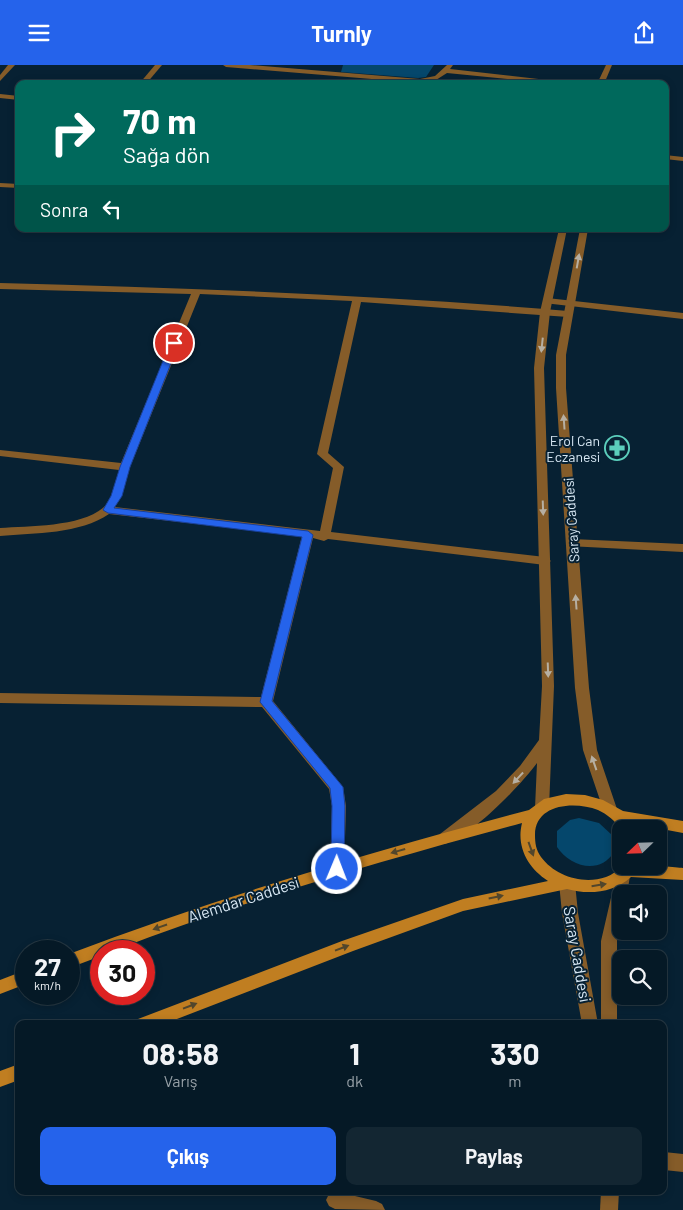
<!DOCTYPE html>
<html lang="tr">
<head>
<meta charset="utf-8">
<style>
	:root { --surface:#051926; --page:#132632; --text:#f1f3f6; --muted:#97a0a7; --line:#263843; --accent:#2563eb }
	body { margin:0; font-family:Barlow,sans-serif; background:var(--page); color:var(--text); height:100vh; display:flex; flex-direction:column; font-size:19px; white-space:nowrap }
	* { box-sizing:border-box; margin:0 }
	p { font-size:16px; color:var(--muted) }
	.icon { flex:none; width:28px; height:28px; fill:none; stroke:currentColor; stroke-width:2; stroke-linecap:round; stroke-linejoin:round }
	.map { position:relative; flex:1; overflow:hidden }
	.details { position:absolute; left:15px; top:955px; width:652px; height:175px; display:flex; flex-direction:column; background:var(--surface); border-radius:10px; box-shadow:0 2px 8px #0003,0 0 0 1px var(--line) }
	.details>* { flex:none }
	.guide { position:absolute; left:15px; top:15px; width:654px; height:152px; border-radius:10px; box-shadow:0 2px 8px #0003,0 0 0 1px var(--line); background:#00695c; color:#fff; overflow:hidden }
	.needle { width:32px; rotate:247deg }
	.buttons { position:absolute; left:612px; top:755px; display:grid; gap:10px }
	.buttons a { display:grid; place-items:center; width:55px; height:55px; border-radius:10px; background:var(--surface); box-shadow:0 2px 8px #0003,0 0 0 1px var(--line); font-size:25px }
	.speed { position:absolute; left:15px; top:875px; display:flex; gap:10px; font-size:25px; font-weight:700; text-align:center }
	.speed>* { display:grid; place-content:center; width:65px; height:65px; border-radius:50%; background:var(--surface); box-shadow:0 2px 8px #0003,0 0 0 1px var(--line); line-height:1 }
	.speed small { font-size:12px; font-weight:400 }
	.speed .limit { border:8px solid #d22; background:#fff; color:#111 }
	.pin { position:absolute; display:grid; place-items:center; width:42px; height:42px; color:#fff; margin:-21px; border:2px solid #fff; border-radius:50%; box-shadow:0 1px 5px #0007 }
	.me { position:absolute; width:55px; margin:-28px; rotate:1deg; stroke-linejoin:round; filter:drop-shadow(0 0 4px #0008) }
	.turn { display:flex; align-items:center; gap:18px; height:105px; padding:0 25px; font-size:22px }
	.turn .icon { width:65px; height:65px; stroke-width:2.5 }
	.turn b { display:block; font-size:35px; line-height:42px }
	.then { display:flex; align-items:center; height:48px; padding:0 25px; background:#0003; gap:10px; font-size:19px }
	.eta { display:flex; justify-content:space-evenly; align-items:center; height:85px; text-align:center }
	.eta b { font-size:30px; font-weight:700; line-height:35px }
	.action { display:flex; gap:10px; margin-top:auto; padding:10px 25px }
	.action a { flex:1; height:58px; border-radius:10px; background:var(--accent); color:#fff; font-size:20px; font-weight:700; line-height:58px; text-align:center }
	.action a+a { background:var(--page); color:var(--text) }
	header { display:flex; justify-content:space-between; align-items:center; height:65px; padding:0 25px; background:var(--accent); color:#fff; font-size:22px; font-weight:700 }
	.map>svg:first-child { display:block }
	.green { fill:#05476c }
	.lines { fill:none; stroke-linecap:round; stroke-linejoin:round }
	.minor { fill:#855c29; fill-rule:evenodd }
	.tertiary { fill:#855c29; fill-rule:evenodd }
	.secondary { fill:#c07e21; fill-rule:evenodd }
	.oneway { fill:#b6afa2 }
	.oneway2 { fill:#51462c }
	.route { fill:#2563eb; stroke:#184099 }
	.labels { text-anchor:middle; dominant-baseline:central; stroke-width:4; stroke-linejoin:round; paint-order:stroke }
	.poi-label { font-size:14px; fill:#d7e7f3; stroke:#072133; text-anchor:end }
	.street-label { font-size:14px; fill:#d7e7f3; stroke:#072133 }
	.near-street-label { font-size:16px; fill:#d7e7f3; stroke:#072133 }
</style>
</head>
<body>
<header><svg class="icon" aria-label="menu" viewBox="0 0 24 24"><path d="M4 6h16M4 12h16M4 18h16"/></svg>Turnly<svg class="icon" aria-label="share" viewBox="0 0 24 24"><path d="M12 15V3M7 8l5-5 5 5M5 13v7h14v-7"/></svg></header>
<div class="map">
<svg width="683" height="1145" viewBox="0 0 683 1145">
	<rect width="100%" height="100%" fill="#072133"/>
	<!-- green -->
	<g class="green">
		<path d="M343,0H434L426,12L418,13L341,7Z"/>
		<path d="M579,753L599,758L613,771L614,787C600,810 570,802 557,782V766L570,755Z"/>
	</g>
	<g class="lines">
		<!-- minor -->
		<g class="minor">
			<path d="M8,0H15L0,16V10Z"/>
			<path d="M155,0H162L146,19H139Z"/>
			<path d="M223,0H250L420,14L435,11L447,0H453L450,4L582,19H556L447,8L436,15L420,18L226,2Z"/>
			<path d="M0,118L19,119V123L0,122Z"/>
			<path d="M0,218C190,223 379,230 568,246L573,249L568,252L361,237L328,388L344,402L331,467L545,492L551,496L545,500L328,474L324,476L313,473L273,636L343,722L346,741L344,804L342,808L337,810L332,808L330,804L332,741L329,724L262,642L0,638V628L261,632L302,471L109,449C80,469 35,468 0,471V463C29,461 84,462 105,441C114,432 116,416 119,405L0,391V385L121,398L191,229L0,224ZM200,229L352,236L317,389L333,403L320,466L115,442L122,430L130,402Z"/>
			<path d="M547,233L683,248V254L544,238V234Z"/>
			<path d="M572,474L683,479V487L568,481L566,478L568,475Z"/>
			<path d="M664,1087L683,1089V1107L664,1105Z"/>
			<path d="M334,1126L376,1136L382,1139L385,1145L335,1144L329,1141L326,1135L329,1129Z"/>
		</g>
		<!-- tertiary -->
		<g class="tertiary">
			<path d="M606,0H612L604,19H597Z"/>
			<path d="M0,29L19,31V35L0,33Z"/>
			<path d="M665,90L683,92V96L665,94Z"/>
			<path d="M559,164H567L550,247L544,303L554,621L549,743L547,747L542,749L537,747L535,743L537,698C519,722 473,770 445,779L440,777L438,773L440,769L496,726L520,701L539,675L542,621L534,303L540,247Z"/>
			<path d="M580,164H588L566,290V323L589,623L597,685L617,744L615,748L610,750L605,748L603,744L583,685L575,623L556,323V290Z"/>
			<path d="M623,805L628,807L630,811L627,829H621V855L617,876V959H601V876L616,811L618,807Z"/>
			<path d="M567,812L572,814L575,818L578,848L598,959H582L562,848L559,818L562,814Z"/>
			<path d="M601,1126H619L618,1145H600Z"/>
		</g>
		<!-- secondary -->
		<g class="secondary">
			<path d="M566,729L585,730L603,735L623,746L683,756V768L635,759L637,764H621C615,756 607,749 598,745C574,736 535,739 535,770C535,778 536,785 541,792C555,811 583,820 606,812C613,810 616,805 622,802C629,798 672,802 683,803V815L631,812C614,828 588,830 567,824L463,846L353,886L164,959H136L138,954L342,876L463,834L548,816C528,803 516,782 522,758C384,795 246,835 113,886H101V891L69,903V889C220,832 373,786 529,745L544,734Z"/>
			<path d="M26,905V919L0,929V915Z"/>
			<path d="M19,999V1015L0,1022V1006Z"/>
		</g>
	</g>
	<!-- one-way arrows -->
	<defs><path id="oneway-solid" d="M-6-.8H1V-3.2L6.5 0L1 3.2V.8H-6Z" transform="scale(1.25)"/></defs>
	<g class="oneway">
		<use href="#oneway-solid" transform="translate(578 196) rotate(-80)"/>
		<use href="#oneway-solid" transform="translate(542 280) rotate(96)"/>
		<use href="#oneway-solid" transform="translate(564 357) rotate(-94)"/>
		<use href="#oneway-solid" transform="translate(543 443) rotate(88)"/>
		<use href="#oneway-solid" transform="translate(576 537) rotate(-94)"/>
		<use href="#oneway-solid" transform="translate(548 605) rotate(88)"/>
		<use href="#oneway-solid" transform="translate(594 698) rotate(-109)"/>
		<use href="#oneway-solid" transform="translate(518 713) rotate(133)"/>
	</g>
	<g class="oneway2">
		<use href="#oneway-solid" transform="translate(531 784) rotate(70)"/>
		<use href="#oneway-solid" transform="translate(398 786) rotate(164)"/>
		<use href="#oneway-solid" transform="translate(599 820) rotate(-9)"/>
		<use href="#oneway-solid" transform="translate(496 832) rotate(-12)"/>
		<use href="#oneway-solid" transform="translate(160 862) rotate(161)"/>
		<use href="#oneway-solid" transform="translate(342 883) rotate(-21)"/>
		<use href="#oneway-solid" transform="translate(190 941) rotate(-21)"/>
	</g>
	<!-- route -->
	<path class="route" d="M171,276L179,278L130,402L122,431L114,443L308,466L313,470L272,636L343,722L345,741L344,804L342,808H333L331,804L332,741L330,723L260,637L302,472L108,448L103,445L111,431L120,402Z"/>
	<!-- icons -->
	<defs>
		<symbol id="pharmacy-ring" viewBox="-11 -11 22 22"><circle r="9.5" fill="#072133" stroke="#5bcebc" stroke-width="1.5"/><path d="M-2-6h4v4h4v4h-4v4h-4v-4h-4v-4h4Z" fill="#5bcebc"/></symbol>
	</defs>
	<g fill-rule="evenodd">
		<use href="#pharmacy-ring" x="603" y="369" width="28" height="28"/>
	</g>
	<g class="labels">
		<!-- poi labels -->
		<g class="poi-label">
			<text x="600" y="375">Erol Can<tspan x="600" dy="16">Eczanesi</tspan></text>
		</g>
		<!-- street labels -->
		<g class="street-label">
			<text transform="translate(571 455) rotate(-94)">Saray Caddesi</text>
		</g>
		<!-- near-street labels -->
		<g class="near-street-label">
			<text transform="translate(243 834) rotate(-18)">Alemdar Caddesi</text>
			<text transform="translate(578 889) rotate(80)">Saray Caddesi</text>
		</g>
	</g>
</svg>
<div class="buttons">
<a><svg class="needle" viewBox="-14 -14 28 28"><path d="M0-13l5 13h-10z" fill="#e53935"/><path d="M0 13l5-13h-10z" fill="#97a0a7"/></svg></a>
<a><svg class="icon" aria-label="sound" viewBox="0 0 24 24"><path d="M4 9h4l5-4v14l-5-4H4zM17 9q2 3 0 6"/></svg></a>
<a><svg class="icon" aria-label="search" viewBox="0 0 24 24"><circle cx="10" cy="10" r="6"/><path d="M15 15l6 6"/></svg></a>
</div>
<div class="speed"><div>27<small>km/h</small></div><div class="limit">30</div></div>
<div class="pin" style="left:174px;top:278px;background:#d93025"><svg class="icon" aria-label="arrive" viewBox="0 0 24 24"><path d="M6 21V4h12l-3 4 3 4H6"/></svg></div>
<svg class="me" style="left:337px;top:804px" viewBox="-20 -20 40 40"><circle r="17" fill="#2563eb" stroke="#fff" stroke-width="3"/><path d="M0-11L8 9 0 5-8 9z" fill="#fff"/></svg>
<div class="guide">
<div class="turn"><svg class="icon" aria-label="right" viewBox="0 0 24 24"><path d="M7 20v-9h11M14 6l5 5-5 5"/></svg><div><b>70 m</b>Sağa dön</div></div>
<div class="then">Sonra<svg class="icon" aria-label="left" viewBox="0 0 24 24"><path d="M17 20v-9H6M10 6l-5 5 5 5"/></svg></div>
</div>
<section class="details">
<div class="eta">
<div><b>08:58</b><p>Varış</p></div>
<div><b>1</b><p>dk</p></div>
<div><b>330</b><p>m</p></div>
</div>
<div class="action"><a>Çıkış</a><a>Paylaş</a></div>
</section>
</div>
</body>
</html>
